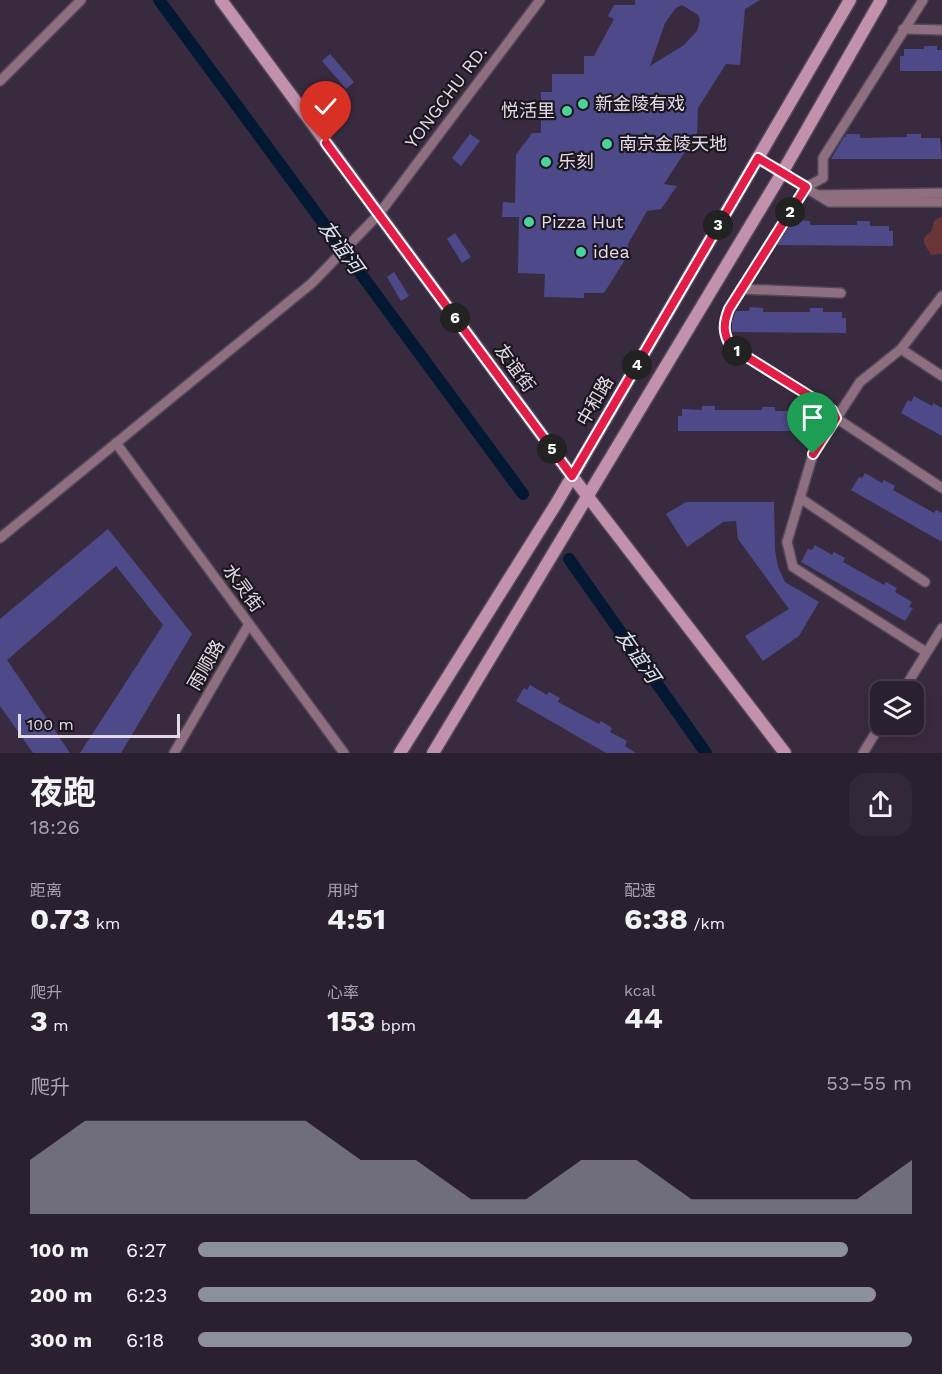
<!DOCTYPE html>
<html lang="zh">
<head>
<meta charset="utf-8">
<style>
	body { margin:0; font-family:"Work Sans","Noto Sans SC",sans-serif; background:#332837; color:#f1f3f6; height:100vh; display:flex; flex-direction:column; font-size:22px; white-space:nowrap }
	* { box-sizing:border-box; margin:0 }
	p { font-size:20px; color:#a6a3aa }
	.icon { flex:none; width:33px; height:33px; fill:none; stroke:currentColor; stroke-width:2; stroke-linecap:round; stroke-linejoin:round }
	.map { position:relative; height:753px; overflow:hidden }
	.panel { display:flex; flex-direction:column; background:#2b202f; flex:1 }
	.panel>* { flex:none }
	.buttons { position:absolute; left:870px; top:681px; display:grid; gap:12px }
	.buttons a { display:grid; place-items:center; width:54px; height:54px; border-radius:12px; background:#2b202f; box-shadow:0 3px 15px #0003,0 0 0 2px #473e4b; font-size:30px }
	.scale { position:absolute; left:18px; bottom:15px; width:162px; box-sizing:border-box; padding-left:6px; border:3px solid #e3dae7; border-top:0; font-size:16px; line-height:21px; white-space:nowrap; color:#e3dae7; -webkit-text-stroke:4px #1c161f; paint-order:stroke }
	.pin { position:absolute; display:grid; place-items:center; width:51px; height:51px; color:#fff; margin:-62px -26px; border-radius:50% 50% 50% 0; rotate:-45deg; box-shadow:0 0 6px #0007 }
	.pin .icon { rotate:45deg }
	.km { position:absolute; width:30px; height:30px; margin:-15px; border-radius:50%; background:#222; color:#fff; font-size:16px; line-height:30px; text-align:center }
	.round { display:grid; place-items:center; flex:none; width:63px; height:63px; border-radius:18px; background:#332837 }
	.head { display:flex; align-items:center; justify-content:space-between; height:102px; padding:0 30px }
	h1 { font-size:33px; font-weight:700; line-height:45px }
	.stats { display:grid; grid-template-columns:repeat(3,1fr); gap:9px; height:102px; padding:6px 30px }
	.stats div { display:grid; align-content:center }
	.stats b { font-size:30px; font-weight:700 }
	.stats small { font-size:16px; font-weight:400 }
	.stats p { font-size:16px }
	.chart { height:168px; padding:12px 30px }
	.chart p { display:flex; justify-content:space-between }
	.chart svg { width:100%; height:108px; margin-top:6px; fill:#8c9099; opacity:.7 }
	ul { padding:0 30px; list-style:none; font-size:20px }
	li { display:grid; grid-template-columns:96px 72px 1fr; align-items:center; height:45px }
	li i { height:15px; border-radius:8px; background:#8c9099 }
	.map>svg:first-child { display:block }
</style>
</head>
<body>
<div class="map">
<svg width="942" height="753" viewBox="0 0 942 753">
	<rect width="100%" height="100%" fill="#392b3f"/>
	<path fill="#6a3439" d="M940,217H942V254L931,255L924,243V238L932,230L934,221Z"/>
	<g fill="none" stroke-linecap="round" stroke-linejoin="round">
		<g stroke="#021833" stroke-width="12">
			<path d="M159,0L523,494"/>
			<path d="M569,559L706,753"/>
		</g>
	</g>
	<g fill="#4e4a8a" fill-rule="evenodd">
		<path d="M635,0H760L745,9L740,65L726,64L698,108L697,133L664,184L677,186L661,209L647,211L628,244V255L604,293H584V298L544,297L545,274L518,273L519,217H502L503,202L515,203L516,155L532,133H541V92H552V74H584V56H594L614,19L608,16L614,5H635ZM682,5L698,15L700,20L697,31L684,45L650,66L665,23L676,8Z"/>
		<path d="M924,46H937V50H942V71H900V56H904V49H924Z"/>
		<path d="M330,54L354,82L346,89L322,61Z"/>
		<path d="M470,134L480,141L461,166L452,158Z"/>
		<path d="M846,134H860V138L907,137V134H921V138H940L942,159H831L844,137H846Z"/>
		<path d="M796,220L810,221V225H857V221H870V226H889V231H893V246L777,245L791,224H796Z"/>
		<path d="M455,233L471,257L462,263L447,239Z"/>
		<path d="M394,272L409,296L401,301L387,277Z"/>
		<path d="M750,307L763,308V312H810V308H823V312H842V318H846V333L732,332V321L736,311H749Z"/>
		<path d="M914,396L932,406L933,403L942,408V436L901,413L908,400L911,402Z"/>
		<path d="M702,406H715V410H762V407H775V411H795V417H798V431H678V416H682V409L702,410Z"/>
		<path d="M865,473L882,483L884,480L895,486L893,490L934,513L936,510L942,513V542L851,490L859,477L862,478Z"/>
		<path d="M686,502H774L775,550L778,567L785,582L819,602L799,636L763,661L745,636L789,609L738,539L736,521L723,522L687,547L666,514Z"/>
		<path d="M108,529L192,634L121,753H80L163,625L116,566L7,660L70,753H33L0,706V619Z"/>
		<path d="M815,545L832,555L834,552L845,558L843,562L884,585L886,582L897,588L895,592L912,602L909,607L913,608L905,621L801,562L808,549L812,550Z"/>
		<path d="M530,685L547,695L549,692L560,698L558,702L599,724L601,721L612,728L610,732L627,741L625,746L636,753H606L516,701L524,688L527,690Z"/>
	</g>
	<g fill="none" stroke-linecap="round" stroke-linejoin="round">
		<g stroke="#54475a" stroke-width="12">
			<g id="street">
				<path d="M923,0L823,158V178L806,187L729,309C723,324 723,333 731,347L832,410L836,418L942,488"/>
				<path d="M903,29L942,30"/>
				<path d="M0,81L81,0"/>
				<path d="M757,158L829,202H942"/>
				<path d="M818,195L942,193"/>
				<path d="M741,289L841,293"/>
				<path d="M901,349L942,376"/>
				<path d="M116,443L344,753"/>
				<path d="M800,498L925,582"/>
				<path d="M0,538L312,283L379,214L540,0"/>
				<path d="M926,652L793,567L787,542L813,454L860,382L901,349L942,296"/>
				<path d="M902,692L942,628"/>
				<path d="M174,753L249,624"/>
				<path d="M863,753L881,724"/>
			</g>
		</g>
		<g stroke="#54475a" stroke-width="15">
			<g id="secondary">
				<path d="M221,0L572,476L785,753"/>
				<path d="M400,753L556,504L850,0"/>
				<path d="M433,753L782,173L881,0"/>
			</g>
		</g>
		<use href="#street" stroke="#8e6f7f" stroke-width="9"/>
		<use href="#secondary" stroke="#c291ab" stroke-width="12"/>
	</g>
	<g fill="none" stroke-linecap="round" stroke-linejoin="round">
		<g stroke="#fff" stroke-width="12">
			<path id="route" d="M326,143L572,476L758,158L806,187L729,309C723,324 723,333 731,347L832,410L836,418L813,454"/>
		</g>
		<use href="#route" stroke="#e11d48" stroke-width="8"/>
	</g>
	<g fill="#4cd39b" stroke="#1c161f" stroke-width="2">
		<circle cx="583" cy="104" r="6"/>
		<circle cx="567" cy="111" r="6"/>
		<circle cx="607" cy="144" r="6"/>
		<circle cx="546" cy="162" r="6"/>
		<circle cx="529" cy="222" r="6"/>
		<circle cx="581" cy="252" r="6"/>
	</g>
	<g text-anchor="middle" stroke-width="4.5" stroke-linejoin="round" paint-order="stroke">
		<g font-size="18" fill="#e3dae7" stroke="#1c161f">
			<text transform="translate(446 97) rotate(-53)" y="6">YONGCHU RD.</text>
			<text transform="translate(515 368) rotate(54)" y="6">友谊街</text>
			<text transform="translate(595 401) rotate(-60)" y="6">中和路</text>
			<text transform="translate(243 588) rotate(54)" y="6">水灵街</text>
			<text transform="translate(206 665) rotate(-60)" y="6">雨顺路</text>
		</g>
		<g font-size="18" fill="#e3dae7" stroke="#1c161f" text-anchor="start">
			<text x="595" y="110">新金陵有戏</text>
			<text x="555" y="117" text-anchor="end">悦活里</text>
			<text x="619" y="150">南京金陵天地</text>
			<text x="558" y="168">乐刻</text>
			<text x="541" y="228">Pizza Hut</text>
			<text x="593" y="258">idea</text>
		</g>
		<g font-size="20" font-style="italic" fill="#d8e5f5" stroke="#1c161f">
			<text transform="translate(341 247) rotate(54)" y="7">友谊河</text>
			<text transform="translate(638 656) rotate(55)" y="7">友谊河</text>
		</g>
	</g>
</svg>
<div class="buttons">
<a><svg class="icon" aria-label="layers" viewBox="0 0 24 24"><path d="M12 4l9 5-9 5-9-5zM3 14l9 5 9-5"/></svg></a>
</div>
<div class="scale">100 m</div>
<div class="pin" style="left:813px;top:454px;background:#1e9e55"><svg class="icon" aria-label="arrive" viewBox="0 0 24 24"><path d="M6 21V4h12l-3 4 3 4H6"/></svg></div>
<div class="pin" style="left:326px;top:143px;background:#d93025"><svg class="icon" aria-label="check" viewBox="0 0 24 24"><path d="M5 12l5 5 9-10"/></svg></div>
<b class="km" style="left:737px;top:351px">1</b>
<b class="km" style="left:790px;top:212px">2</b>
<b class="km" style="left:718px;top:225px">3</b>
<b class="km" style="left:637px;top:365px">4</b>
<b class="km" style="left:552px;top:449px">5</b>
<b class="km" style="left:455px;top:318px">6</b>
</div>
<section class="panel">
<div class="head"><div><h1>夜跑</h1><p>18:26</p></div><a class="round"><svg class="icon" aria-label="share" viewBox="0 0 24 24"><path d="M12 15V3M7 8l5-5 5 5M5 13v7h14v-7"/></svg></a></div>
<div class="stats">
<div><p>距离</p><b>0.73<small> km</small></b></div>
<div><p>用时</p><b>4:51</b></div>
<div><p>配速</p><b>6:38<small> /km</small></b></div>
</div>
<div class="stats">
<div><p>爬升</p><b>3<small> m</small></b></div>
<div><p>心率</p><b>153<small> bpm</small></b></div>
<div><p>kcal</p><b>44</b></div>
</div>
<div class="chart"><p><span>爬升</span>53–55 m</p>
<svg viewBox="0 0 160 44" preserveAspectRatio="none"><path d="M0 44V22L10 6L20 6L30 6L40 6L50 6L60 22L70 22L80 38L90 38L100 22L110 22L120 38L130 38L140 38L150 38L160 22V44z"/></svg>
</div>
<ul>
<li><b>100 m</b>6:27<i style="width:91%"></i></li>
<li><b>200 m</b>6:23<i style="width:95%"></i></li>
<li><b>300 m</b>6:18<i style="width:100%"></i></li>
</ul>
</section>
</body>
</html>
